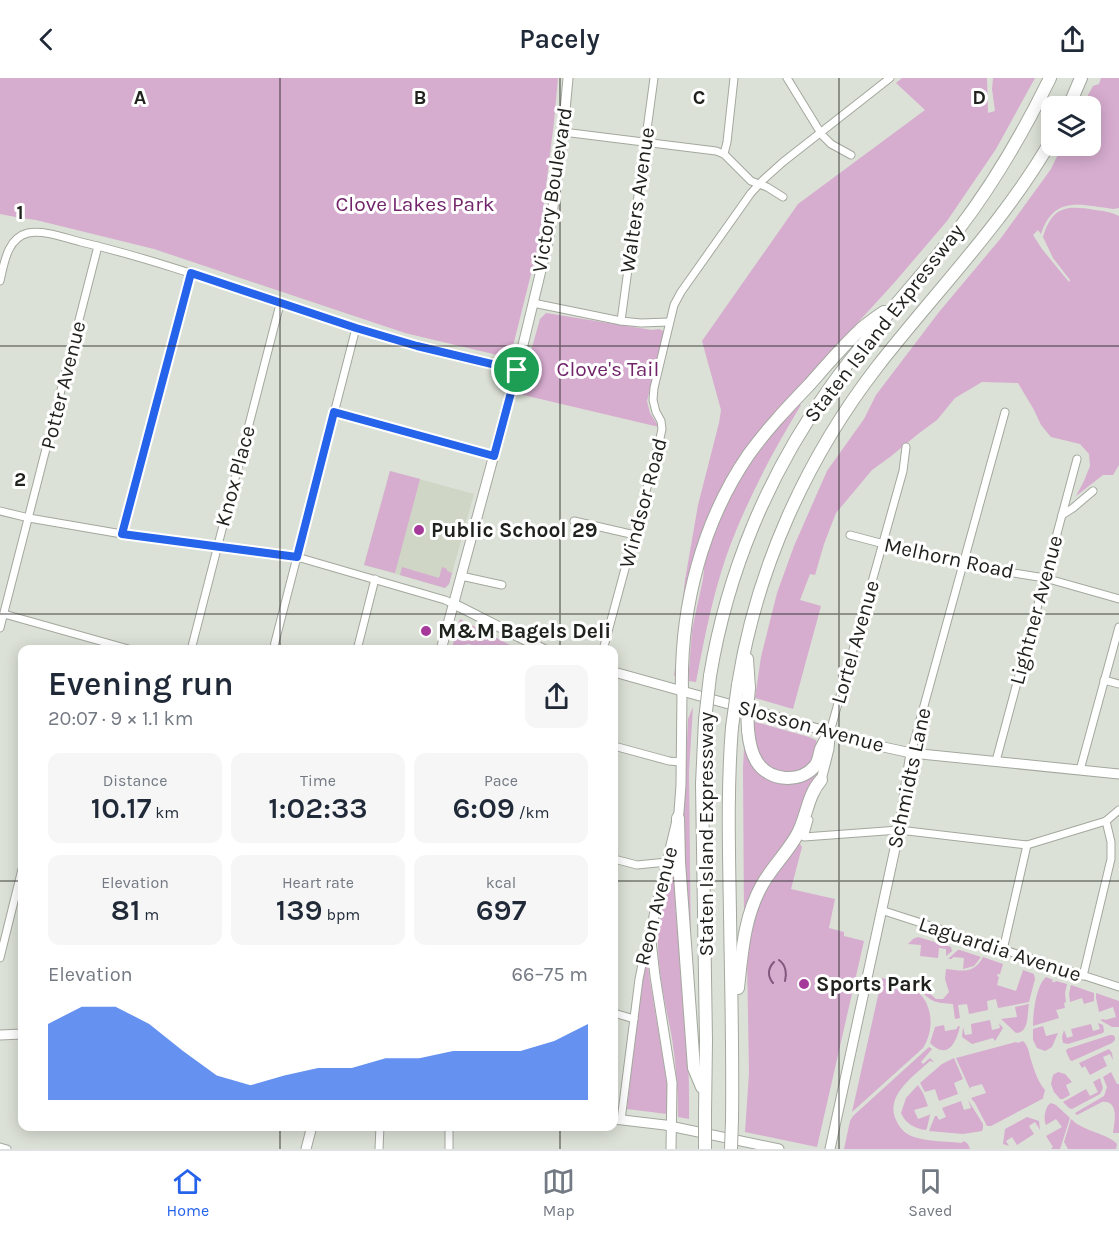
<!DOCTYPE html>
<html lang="en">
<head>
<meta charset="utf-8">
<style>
	body { margin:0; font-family:Karla,sans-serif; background:#f6f6f7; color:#1f2937; height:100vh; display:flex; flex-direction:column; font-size:22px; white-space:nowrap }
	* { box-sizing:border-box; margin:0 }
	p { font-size:20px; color:#747a83 }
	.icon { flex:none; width:33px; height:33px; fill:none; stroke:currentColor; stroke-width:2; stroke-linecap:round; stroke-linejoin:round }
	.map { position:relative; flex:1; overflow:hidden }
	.drawer { position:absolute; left:18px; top:567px; width:600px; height:486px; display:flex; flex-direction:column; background:#fff; border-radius:12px; box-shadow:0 3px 15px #0003 }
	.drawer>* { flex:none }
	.controls { position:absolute; left:1041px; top:18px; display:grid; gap:12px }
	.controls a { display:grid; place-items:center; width:60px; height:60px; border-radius:12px; background:#fff; box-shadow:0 3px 15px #0003; font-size:30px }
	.pin { position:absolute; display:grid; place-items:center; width:51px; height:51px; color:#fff; margin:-26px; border:3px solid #fff; border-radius:50%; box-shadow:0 2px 6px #0007 }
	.round { display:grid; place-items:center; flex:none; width:63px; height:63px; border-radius:12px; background:#f6f6f7 }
	.overview { display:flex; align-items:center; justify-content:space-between; height:102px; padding:0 30px }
	h1 { font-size:33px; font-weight:600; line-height:45px }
	.figures { display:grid; grid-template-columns:repeat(3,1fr); gap:9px; height:102px; padding:6px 30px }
	.figures div { display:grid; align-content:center; border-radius:12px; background:#f6f6f7; text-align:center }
	.figures b { font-size:30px; font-weight:600 }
	.figures small { font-size:16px; font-weight:400 }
	.figures p { font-size:16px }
	.chart { height:168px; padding:12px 30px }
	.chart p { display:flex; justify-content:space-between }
	.chart svg { width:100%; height:108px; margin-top:6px; fill:#2563eb; opacity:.7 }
	header { display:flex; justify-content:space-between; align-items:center; height:78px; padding:0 30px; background:#fff; font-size:27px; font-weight:600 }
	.tabs { display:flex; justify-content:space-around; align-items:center; height:84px; border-top:2px solid #e0e1e3; background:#fff; font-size:16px; color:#747a83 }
	.tabs a { display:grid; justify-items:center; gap:3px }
	.tabs .on { color:#2563eb }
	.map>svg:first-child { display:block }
</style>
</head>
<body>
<header><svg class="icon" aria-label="back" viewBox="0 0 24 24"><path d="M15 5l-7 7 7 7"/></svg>Pacely<svg class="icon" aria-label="share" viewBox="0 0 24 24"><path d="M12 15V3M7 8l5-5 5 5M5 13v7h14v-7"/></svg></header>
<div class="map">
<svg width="1119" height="1071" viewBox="0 0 1119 1071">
	<rect width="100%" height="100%" fill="#dce1d7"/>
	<path fill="#cfd6c6" d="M390,393L474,416L449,506L445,510L364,487Z"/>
	<g fill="#d6accf">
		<path d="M0,0H558L554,44L539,164L510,280L405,255L154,171L36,142L21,140L0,136Z"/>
		<path d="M902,0H987L988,35L995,33L992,11L993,0H1035L996,71L947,143L894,205L787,322L713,429L695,474L683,539L676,598H674L685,502L698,427L719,345L721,332L702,263L798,126L925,32L896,5Z"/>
		<path d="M1101,0H1119V130L1113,131C1081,127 1054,117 1041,156L1038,152L1033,157L1042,171L1069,204L1070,202L1053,180L1043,159C1052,128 1067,127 1095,132C1104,133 1111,134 1119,138V387L1113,397H1103L1076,418L1084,403L1090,388L1089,376L1080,366L1051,359L1041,347L1034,332L1018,305L982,304L955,320L937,342L918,356L890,379L872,392L836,435L824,466L815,497L810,496L800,522L821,528L793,631L755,620L761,579L777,515L794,468L827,393L864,341L876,317L939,234L1001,160L1051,91L1062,68H1090V28H1082L1093,8L1099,6Z"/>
		<path d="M546,235L652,252L659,251L663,253L664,256L647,323L650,335L659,349L519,316L540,241Z"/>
		<path d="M796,325L801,327C771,376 745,426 726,479C712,520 704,562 696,604L689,603V592L692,552L703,501L706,473L722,431L751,380Z"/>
		<path d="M390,393L420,401L395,495L364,487Z"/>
		<path d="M402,489L439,500L442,489L447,491V493L452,495L449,506L445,510L400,497Z"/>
		<path d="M460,541L512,568V570L510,569V571H489L468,566L465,567L464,571L452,570Z"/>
		<path d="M693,629L689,693L691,879L682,779L688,641Z"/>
		<path d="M752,643L809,659L816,662C818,668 816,670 815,676C814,678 812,684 811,685C801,699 775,696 763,685C753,674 754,657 752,643Z"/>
		<path d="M746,669L773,701L820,691L814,700L793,758L744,840L743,691L744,670Z"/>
		<path d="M813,721L800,766L802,769L791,811L835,821L829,850L844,854V858L864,863L817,1069L745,1054L749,995L747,880L750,855L757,829Z"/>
		<path d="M673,792L674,795L678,832H675L678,840C684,907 690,974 689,1041L678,1039C678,1012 676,987 672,960C666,929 658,896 658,864C658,841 665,818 670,795Z"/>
		<path d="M918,859L951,869L952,873L946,878V871L939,870L938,880L920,878L921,867L908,866L913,861Z"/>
		<path d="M958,872H960L981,879L974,888L963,891L964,880L953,879L952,881H948Z"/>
		<path d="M983,879L1003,886L1000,896H998L997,898L999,899L997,907L1016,913L1023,892L1034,896L1035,901L1029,924L998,930L996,921L987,923L988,932L969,936L967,926L958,927L960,940L955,941L953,926C936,925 931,924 920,912L922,909L936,921H943L949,914L945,901L946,891C963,893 974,896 983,879Z"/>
		<path d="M646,881H648L649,897L667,1004V1036L627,1031L642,897Z"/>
		<path d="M1046,899L1053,902L1052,904H1055L1056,903L1067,906L1065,915L1066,924L1064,925L1065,930L1056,932L1059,940L1033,948C1033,935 1036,908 1046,899Z"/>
		<path d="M882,900C890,902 898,903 905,906C932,916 937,948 923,970L852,1034Z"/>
		<path d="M1071,907L1094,915V923L1084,926L1082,920L1070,924L1069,916Z"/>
		<path d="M1096,915L1119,923V949H1112L1100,942L1104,941L1105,942L1116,939L1113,929L1099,934L1096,920Z"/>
		<path d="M1029,926C1027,937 1029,955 1016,955L1001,941L1017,939L1015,929Z"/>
		<path d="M990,942L992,952L1000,950L999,945L1003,950L995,963L993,960L972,966L962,959L963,949L965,957L972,956L971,946Z"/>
		<path d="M1098,945L1103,947L1104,953L1103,955L1068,966L1063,965L1062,959L1064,952L1067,960L1073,958L1071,951L1091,946L1093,953L1100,951Z"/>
		<path d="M944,947L945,953L957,951V949L960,948C956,966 947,982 930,965L935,949Z"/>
		<path d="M1043,948L1046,958L1058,955L1052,969L1045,973L1037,970L1033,962V951Z"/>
		<path d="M1110,957H1113L1115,959V962L1112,965L1072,983L1070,982L1066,973L1067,971Z"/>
		<path d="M1023,963C1029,968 1029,977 1032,985C1035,995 1039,1005 1045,1012L1043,1020H1044L991,1048H987L975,1025L971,1020L986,1015L982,1006L971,1009L970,1011L956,980L1016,964L1018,965Z"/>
		<path d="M929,969L932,971L921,984L923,986L930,980L934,984L930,983C914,998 883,1018 897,1044C900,1051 907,1057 914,1059C929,1064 946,1063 961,1065L964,1063L968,1066L970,1071H844L850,1043L853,1038Z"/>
		<path d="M1109,971L1112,975L1113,982L1110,976L1103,979L1107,988L1090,997L1085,988L1082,990L1079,985Z"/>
		<path d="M954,980L963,1001L954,1005L958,1016L939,1023L935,1011L925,1014L920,1005L942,986Z"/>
		<path d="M1058,994L1065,996L1072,1004L1066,1007L1070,1017L1063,1021H1060L1054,1014L1051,1006L1053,997Z"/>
		<path d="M1111,994L1117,1006H1119V1055H1113C1115,1043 1119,1022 1102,1024L1077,1037L1075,1035L1104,1018L1107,1009L1103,999Z"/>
		<path d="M1100,1000L1103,1010L1100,1016L1072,1031L1069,1030L1063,1024L1086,1011L1090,1018L1098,1014L1093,1004Z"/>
		<path d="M918,1007L923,1015L928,1028L914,1032L918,1041L929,1037L930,1036V1037L927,1050L926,1052C915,1051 905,1045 901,1035L906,1020Z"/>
		<path d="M968,1022L983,1046V1050L982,1053L963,1056L929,1053L935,1038H937L939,1042L946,1039L942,1030L961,1023L964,1032L971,1030Z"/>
		<path d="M1051,1025L1056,1027L1070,1040L1060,1071H1051L1053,1069L1046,1058L1062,1049L1056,1041L1046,1047C1043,1041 1045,1028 1051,1025Z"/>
		<path d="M1027,1039L1039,1043L1040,1052L1035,1044L1029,1048L1034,1056L1017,1067L1012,1059L1006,1063L1009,1068L1003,1066L1005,1051Z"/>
		<path d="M1071,1041C1074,1043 1076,1046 1079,1047C1088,1053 1111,1058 1117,1066L1116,1071H1068L1064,1064Z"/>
	</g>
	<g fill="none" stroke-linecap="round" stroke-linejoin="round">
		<g stroke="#82577c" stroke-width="2">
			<path d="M779,882C786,887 787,896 785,903"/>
			<path d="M773,905C767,898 768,890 774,884"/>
		</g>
		<g stroke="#a3a89e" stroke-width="9">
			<g id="street">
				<path d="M787,0L822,57L831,66L851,77"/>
				<path d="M563,54L716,73L724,76L751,103L767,109L783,119"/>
				<path d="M724,76L727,64L734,0"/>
				<path d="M0,203C4,186 7,160 28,155C45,152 65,160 81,164C174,186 263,221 354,250C408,267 462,279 517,292"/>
				<path d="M533,225L621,243L641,245L669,244"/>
				<path d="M621,243L654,0"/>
				<path d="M334,334L494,378"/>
				<path d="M0,433L29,440L122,456L297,479L445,522L454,526"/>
				<path d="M1062,437L1073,430L1093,413"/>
				<path d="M574,443L635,457"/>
				<path d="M122,456L191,195"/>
				<path d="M850,457L963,487L1045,500L1119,521"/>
				<path d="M461,498L502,507"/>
				<path d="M4,536L132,572"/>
				<path d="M0,550L98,168"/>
				<path d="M191,572L280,226"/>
				<path d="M273,572L356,250"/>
				<path d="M357,572L375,501"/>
				<path d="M603,572L659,365L662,351L661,343L656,334L653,322L654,310L674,227L681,214L751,115L763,102L783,84L890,0"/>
				<path d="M1104,602L1119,606"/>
				<path d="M830,654L903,393L906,369"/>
				<path d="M614,668L669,683L681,684"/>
				<path d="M911,675L1005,334"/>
				<path d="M996,683L1077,381"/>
				<path d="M1080,692L1119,549"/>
				<path d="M809,742L804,759L899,752L1027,767L1106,743L1119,732"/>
				<path d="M614,781L637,787L667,784"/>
				<path d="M881,832L1119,909"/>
				<path d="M1003,872L1027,767"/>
				<path d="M0,880L22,791"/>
				<path d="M1083,898L1111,781V764L1106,743"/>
				<path d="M614,935L634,941"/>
				<path d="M621,1042L639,901L645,872L649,860"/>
				<path d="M449,1048V1071"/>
				<path d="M0,1069L7,1071"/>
				<path d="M379,1071L380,1048"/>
			</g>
		</g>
		<g stroke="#a3a89e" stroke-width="11">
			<g id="secondary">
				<path d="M454,526L545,572"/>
				<path d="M441,572L517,292L549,159L563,54L568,0"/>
				<path d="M614,594L879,668L911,675L1119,696"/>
				<path d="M821,702L829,671L830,658"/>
				<path d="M0,957L22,956"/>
				<path d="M614,1041L665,1047L779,1071"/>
				<path d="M306,1071L312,1048"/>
				<path d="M671,1071L672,1005L655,898L651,863L654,838L679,734L681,707L682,613"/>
				<path d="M830,1071L899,752L911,675"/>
			</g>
		</g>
		<g stroke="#a3a89e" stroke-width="14">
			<g id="highway">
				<path d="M1069,28L1081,0"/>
				<path d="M747,581L749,610"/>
				<path d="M710,598C727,495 768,396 829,311C868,255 916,206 958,152C994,105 1024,53 1050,0"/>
				<path d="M738,607C756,492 806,381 877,289C936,213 1004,145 1052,61"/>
				<path d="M682,613C680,530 702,444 749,376C767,351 788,329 809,307C825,289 841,270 859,253C866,246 875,240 884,234"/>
				<path d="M748,652C749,663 751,675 757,684C769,703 800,706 815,688C819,683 819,677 821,671C824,665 827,659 830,654"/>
				<path d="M678,740L679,784L694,990L702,1009"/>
				<path d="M738,910C742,874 744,839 762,807C772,789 787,775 797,757C807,739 807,718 821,702"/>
				<path d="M705,1035L706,963L702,706L705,642"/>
				<path d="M732,1042C733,973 731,905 730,836C729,773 727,711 732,649"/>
			</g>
		</g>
		<use href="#street" stroke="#fff" stroke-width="7"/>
		<use href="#secondary" stroke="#fff" stroke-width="9"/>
		<use href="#highway" stroke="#fff" stroke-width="12"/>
		<g stroke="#a3a89e" stroke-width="14" stroke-linecap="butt">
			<g id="highway-bridge">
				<path d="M705,642L710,598"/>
				<path d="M732,649L738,607"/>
				<path d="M748,652L747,632L749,610"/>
				<path d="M705,1035V1071"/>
				<path d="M731,1071L732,1042"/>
			</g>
		</g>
		<use href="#highway-bridge" stroke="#fff" stroke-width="12"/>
	</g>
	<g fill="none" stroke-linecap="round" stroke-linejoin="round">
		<g stroke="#fff" stroke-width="12">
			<path id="route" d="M191,195L356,250L417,268L517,292L494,378L334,334L297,479L122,456Z"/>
		</g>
		<use href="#route" stroke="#2563eb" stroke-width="8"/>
	</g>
	<path fill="none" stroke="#1f211d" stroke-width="1.5" stroke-opacity="0.55" d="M280,0V572M560,0V572M839,0V1071M0,268H1119M0,536H1119M0,803H22M614,803H1119M280,1048V1071M560,1048V1071"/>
	<g fill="#a53a9a" stroke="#fff" stroke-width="2">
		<circle cx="419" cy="452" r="6"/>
		<circle cx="426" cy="553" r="6"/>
		<circle cx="804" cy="906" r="6"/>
	</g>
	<g text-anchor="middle" stroke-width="6" stroke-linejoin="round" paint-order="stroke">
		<g font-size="21" fill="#1f211d" stroke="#fff">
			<text transform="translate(552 112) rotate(-81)" y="7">Victory Boulevard</text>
			<text transform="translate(637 122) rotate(-82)" y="7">Walters Avenue</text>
			<text transform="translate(884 245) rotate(-52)" y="7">Staten Island Expressway</text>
			<text transform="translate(63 307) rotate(-76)" y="7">Potter Avenue</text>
			<text transform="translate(235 398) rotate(-75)" y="7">Knox Place</text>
			<text transform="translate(643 425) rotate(-75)" y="7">Windsor Road</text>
			<text transform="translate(949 480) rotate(12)" y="7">Melhorn Road</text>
			<text transform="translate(1036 532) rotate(-75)" y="7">Lightner Avenue</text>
			<text transform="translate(855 564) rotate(-74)" y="7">Lortel Avenue</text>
			<text transform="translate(811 648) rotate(15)" y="7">Slosson Avenue</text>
			<text transform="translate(909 700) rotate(-78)" y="7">Schmidts Lane</text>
			<text transform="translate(706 756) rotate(-90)" y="7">Staten Island Expressway</text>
			<text transform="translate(656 828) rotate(-76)" y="7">Reon Avenue</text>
			<text transform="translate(1000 871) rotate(18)" y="7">Laguardia Avenue</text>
		</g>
		<g font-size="21" fill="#71246a" stroke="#fff">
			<text x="415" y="133">Clove Lakes Park</text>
			<text x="608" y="298">Clove's Tail</text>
		</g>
		<g font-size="21" font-weight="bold" fill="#1f211d" stroke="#fff" text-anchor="start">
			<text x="431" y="459">Public School 29</text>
			<text x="438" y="560">M&amp;M Bagels Deli</text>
			<text x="816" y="913">Sports Park</text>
		</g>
	</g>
	<g font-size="20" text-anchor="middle" font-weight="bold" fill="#1f211d" stroke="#fff" stroke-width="6" stroke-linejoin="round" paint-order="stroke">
		<text x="140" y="26">A</text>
		<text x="420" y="26">B</text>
		<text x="699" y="26">C</text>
		<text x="979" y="26">D</text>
		<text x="20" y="141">1</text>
		<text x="20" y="408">2</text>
	</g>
</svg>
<div class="controls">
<a><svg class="icon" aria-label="layers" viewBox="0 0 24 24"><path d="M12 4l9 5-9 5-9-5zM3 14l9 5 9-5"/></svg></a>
</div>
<div class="pin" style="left:517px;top:292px;background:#1e9e55"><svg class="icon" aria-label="arrive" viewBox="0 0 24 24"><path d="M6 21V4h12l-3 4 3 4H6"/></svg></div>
<section class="drawer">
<div class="overview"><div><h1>Evening run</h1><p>20:07 · 9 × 1.1 km</p></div><a class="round"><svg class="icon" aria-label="share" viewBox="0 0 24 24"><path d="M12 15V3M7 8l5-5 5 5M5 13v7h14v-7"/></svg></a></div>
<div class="figures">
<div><p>Distance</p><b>10.17<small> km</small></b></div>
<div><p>Time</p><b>1:02:33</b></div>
<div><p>Pace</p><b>6:09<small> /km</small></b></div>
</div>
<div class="figures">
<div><p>Elevation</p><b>81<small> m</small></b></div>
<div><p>Heart rate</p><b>139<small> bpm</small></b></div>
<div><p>kcal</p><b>697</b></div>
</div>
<div class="chart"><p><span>Elevation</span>66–75 m</p>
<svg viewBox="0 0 160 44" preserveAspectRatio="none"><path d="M0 44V13L10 6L20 6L30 13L40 24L50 34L60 38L70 34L80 31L90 31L100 27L110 27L120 24L130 24L140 24L150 20L160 13V44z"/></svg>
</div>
</section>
</div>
<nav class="tabs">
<a class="on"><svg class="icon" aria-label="home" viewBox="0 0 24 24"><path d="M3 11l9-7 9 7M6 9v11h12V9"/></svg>Home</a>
<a><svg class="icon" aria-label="map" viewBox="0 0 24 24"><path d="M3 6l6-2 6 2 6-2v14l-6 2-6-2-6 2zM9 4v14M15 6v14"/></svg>Map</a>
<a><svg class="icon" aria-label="saved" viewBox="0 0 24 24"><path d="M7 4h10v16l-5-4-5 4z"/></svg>Saved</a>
</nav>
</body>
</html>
